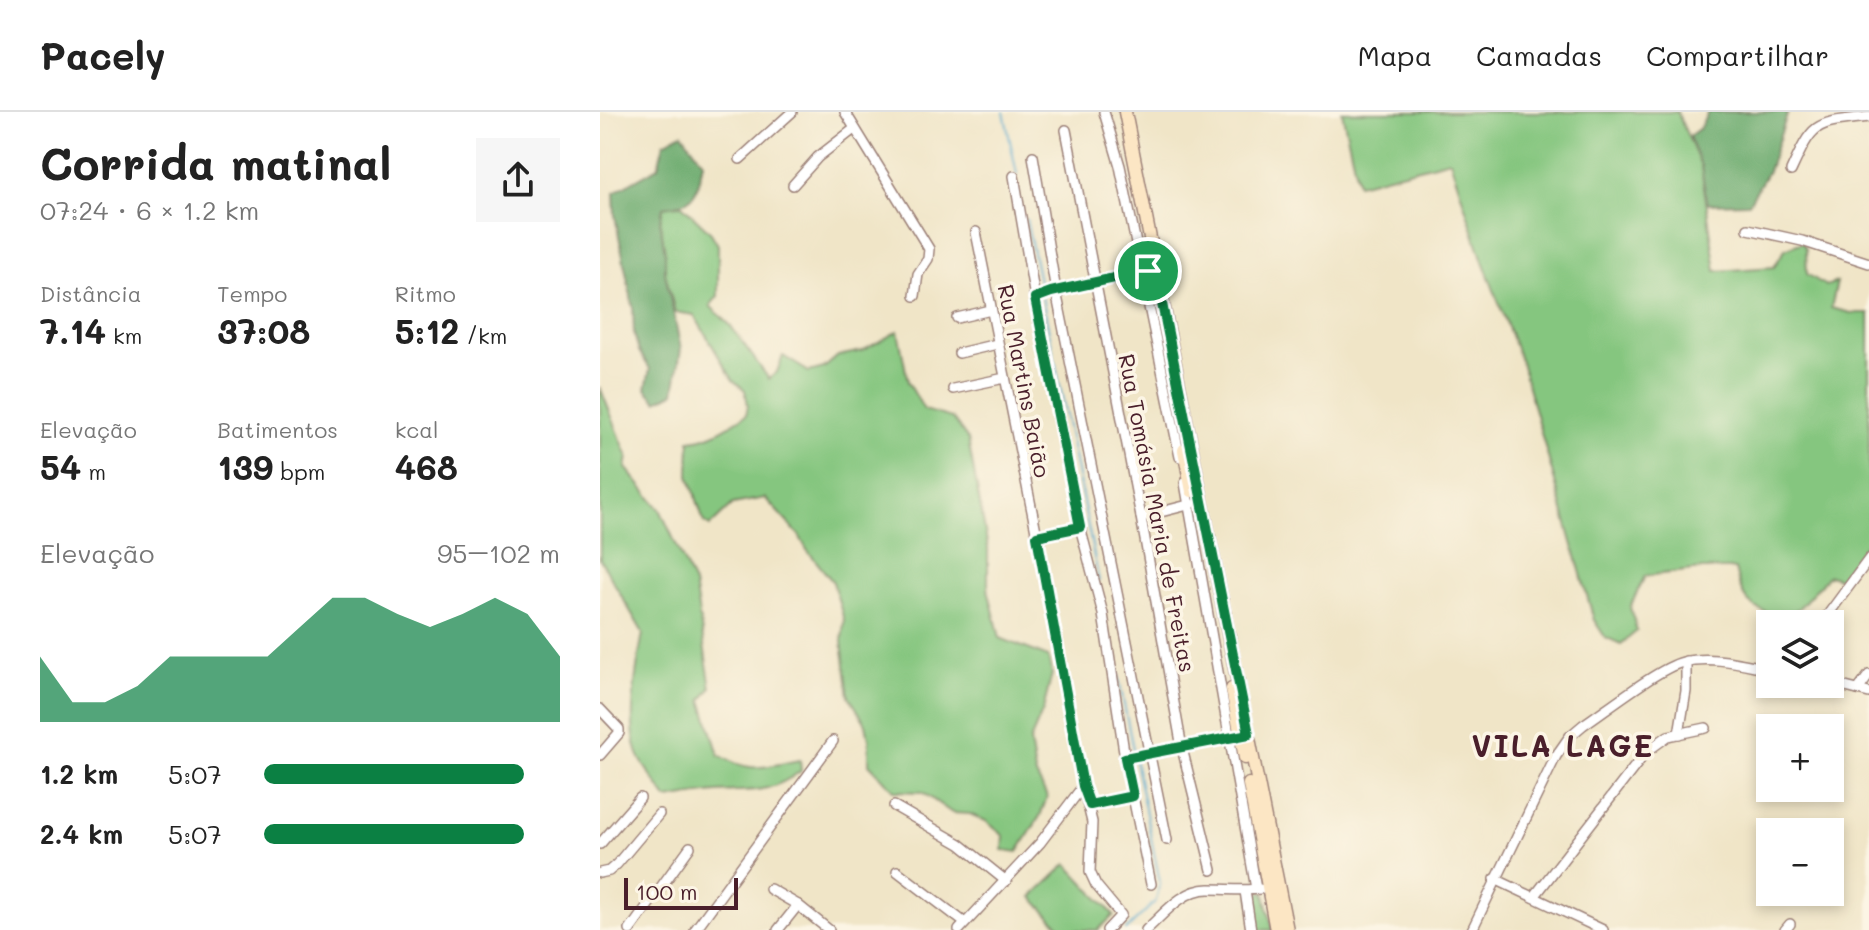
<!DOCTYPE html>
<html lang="pt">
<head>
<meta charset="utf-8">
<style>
	body { margin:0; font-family:Mali,sans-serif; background:#f6f6f6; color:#222; height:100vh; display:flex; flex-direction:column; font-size:30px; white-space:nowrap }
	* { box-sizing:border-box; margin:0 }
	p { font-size:26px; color:#767676 }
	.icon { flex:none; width:44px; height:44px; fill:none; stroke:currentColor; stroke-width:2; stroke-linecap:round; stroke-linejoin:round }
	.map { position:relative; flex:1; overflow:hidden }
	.details { display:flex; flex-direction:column; background:#fff; width:600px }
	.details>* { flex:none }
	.controls { position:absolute; left:1156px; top:498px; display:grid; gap:16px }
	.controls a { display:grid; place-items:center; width:88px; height:88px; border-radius:0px; background:#fff; box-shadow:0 4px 12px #0003; font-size:40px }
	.scale { position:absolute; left:24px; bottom:20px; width:114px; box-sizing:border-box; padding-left:8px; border:4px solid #4a1f2b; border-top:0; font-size:22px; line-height:28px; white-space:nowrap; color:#4a1f2b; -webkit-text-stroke:6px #fcf5e5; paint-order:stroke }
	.pin { position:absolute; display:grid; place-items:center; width:68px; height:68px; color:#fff; margin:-34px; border:4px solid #fff; border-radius:50%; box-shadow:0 2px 8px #0007 }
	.round { display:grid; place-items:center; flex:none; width:84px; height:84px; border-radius:0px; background:#f6f6f6 }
	.headline { display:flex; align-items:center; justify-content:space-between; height:136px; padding:0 40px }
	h1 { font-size:44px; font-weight:700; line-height:60px }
	.stats { display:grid; grid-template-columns:repeat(3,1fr); gap:12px; height:136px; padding:8px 40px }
	.stats div { display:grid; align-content:center }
	.stats b { font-size:34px; font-weight:700 }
	.stats small { font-size:22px; font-weight:400 }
	.stats p { font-size:22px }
	.chart { height:224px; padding:16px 40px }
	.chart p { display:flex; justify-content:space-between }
	.chart svg { width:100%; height:144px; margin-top:8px; fill:#0b8043; opacity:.7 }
	ul { padding:0 40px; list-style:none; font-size:26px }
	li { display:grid; grid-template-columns:128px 96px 1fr; align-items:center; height:60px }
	li i { height:20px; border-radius:10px; background:#0b8043 }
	header { display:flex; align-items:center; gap:48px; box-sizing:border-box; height:112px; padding:0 40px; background:#fff; border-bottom:2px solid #e0e0e0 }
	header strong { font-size:38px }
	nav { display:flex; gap:44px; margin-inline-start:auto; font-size:28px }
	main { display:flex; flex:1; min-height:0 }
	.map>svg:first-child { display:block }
</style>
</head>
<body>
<header>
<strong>Pacely</strong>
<nav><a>Mapa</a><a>Camadas</a><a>Compartilhar</a></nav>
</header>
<main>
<section class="details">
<div class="headline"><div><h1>Corrida matinal</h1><p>07:24 · 6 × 1.2 km</p></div><a class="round"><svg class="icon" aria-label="share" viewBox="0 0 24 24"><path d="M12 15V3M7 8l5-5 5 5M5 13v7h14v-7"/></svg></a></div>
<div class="stats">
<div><p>Distância</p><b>7.14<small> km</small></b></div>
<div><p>Tempo</p><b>37:08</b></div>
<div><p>Ritmo</p><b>5:12<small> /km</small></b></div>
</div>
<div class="stats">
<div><p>Elevação</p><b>54<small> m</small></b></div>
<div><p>Batimentos</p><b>139<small> bpm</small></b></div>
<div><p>kcal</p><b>468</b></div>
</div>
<div class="chart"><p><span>Elevação</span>95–102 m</p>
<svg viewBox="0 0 160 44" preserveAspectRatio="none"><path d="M0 44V24L10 38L20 38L30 33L40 24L50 24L60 24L70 24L80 15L90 6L100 6L110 11L120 15L130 11L140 6L150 11L160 24V44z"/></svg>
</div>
<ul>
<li><b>1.2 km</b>5:07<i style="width:88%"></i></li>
<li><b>2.4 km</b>5:07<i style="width:88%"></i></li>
</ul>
</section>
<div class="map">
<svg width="1269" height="818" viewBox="0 0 1269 818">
	<rect width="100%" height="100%" fill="#fcf5e5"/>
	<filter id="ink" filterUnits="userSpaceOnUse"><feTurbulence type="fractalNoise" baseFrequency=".0125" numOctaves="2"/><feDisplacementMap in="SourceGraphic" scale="16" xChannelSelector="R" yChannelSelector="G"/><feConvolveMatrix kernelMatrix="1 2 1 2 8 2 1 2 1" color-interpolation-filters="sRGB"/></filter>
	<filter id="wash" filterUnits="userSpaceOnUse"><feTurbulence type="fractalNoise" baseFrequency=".006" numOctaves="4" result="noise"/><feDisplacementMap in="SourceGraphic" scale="32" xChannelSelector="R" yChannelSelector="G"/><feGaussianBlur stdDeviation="1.8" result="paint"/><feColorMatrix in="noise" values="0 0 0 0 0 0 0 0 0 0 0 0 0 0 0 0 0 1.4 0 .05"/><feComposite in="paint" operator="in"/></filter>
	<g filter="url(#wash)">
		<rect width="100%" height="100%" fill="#f0e5c7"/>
		<g fill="#85c67f" stroke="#687255" stroke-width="2">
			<path d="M742,0H1077L1101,54L1116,159L1174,155L1185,137L1202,130L1206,137L1207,162L1226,174L1237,170L1231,196L1251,201H1269V428L1239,466L1229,463L1199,496L1184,506C1150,496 1143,492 1135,457H1102L1045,464L1030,495L1037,519L1021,532L1005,525L994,508L921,250L883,149L850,48L758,72Z"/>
			<path d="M82,93L111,121L118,133V184L110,194L130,213L169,267L177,260L183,244L209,260L224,256L238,244L262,239L298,219L308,270L324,298L352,306L368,328L388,436V477L400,526L448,545L452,562L443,598L430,629L435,661L447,685L440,704L418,740L403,738L404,724L386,709L370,702L352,701L322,680L295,679L269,652V627L266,612L249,584L242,530L244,508L233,470L207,438L199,423L165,386L133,392L110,414L104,410L89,363L90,328C112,326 128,314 146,303L148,293L145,278L133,268L94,203L75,200L65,161V141L60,110L63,94Z"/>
			<path d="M0,275L28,345L26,356L60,397L94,472L111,576L102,588L119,643C153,663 164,654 200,648L201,659C169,682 154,678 117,680C101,681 84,685 67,687C58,672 42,655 37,639C27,609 37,553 43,521L0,447Z"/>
			<path d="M467,752L514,803L498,818H463L432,785Z"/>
			<path d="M664,779L673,818H657L650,784Z"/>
		</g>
		<g fill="#6cab6e" stroke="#5b654c" stroke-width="2">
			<path d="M1108,0H1188L1168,59L1149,91L1107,92L1101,54L1089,24L1100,16Z"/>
			<path d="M82,21L103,50C96,82 98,91 63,95L60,110L65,141V161L81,237L74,281L57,289L46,277L50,257L39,239L34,222L33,195L15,104L14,80L58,55L64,31Z"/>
		</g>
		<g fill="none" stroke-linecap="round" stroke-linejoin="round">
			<g stroke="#50a7cd" stroke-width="2">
				<path d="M404,0L417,62"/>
				<path d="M426,107L441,179"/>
				<path d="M442,185L499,469"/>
				<path d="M513,538L534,642"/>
				<path d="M526,818L556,789L560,770L535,648"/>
			</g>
		</g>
	</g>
	<g filter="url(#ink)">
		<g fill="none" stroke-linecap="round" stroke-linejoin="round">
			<g stroke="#9d8279" stroke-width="12">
				<g id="minor">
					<path d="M245,0L329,137L328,147L318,162L315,184"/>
					<path d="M504,0L520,54L580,345"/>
					<path d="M466,18L541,405L582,636L612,758"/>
					<path d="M433,44L456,179L567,728"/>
					<path d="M140,47L192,0"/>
					<path d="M1191,59C1214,8 1215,11 1269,5"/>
					<path d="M414,64L435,186L480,415L503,502L525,646L551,772"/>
					<path d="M193,73L218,45L254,17"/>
					<path d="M1148,117L1202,129L1269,151"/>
					<path d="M376,120L437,424L483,674L492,710L490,760L496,773L521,803L507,818"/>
					<path d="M435,186L451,180L548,159"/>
					<path d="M357,206L391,198"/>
					<path d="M359,241L397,232"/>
					<path d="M353,277L405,266"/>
					<path d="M585,371C610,507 632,642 656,777"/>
					<path d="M541,405L592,392"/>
					<path d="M437,424L480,415"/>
					<path d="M1221,512L1269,447"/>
					<path d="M1230,571L1269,581"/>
					<path d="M1258,578L1269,563"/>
					<path d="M0,597L19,617V621L0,643"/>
					<path d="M1079,622L1086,579V549"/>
					<path d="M525,646L632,625"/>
					<path d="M490,693L533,684"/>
					<path d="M294,694L360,732L406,769"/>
					<path d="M0,732L40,686"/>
					<path d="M297,759L365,811"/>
					<path d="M0,761L9,759L17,752L59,702"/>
					<path d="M895,767L1003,818"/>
					<path d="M170,777L198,793L229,818"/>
					<path d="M645,779L651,818"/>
					<path d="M934,785L1046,640L1068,624L1106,616"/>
					<path d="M30,818L90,735"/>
					<path d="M95,818L233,629"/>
					<path d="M178,818L198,793"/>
					<path d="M359,818L440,731L483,674"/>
					<path d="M546,818C564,802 583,777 609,777C627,777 643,779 660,777"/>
					<path d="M872,818L956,644L970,624L983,613C1007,597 1059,556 1083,550C1111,543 1143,552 1170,557"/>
					<path d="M1185,818L1190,812"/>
				</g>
			</g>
			<g stroke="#9d8279" stroke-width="15">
				<g id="secondary">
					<path d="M525,0L687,818"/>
					<path d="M584,338L592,379"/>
					<path d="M632,577L645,646"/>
					<path d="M649,672L676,818"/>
				</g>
			</g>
			<use href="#minor" stroke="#fff" stroke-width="9"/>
			<use href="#secondary" stroke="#fce6c4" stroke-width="12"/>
		</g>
	</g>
	<g fill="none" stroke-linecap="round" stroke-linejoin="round" filter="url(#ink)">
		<g stroke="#fff" stroke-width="16">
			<path id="route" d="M555,157L649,622L525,646L533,684L490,693L483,674L437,424L480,415L435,186L451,180Z"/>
		</g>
		<use href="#route" stroke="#0b8043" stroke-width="10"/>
	</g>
	<g text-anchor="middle" stroke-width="7" stroke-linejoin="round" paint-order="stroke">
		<g font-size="22" fill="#4a1f2b" stroke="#fcf5e5">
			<text transform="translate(424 269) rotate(79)" y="8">Rua Martins Baião</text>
			<text transform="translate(557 401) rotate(79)" y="8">Rua Tomásia Maria de Freitas</text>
		</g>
		<g font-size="30" font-weight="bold" letter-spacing="2" fill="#4a1f2b" stroke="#fcf5e5">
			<text x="963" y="645">VILA LAGE</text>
		</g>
	</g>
</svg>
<div class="controls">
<a><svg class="icon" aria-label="layers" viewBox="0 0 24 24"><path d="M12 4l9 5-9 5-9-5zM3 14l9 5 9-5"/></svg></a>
<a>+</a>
<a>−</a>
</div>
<div class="scale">100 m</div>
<div class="pin" style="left:548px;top:159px;background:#1e9e55"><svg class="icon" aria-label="arrive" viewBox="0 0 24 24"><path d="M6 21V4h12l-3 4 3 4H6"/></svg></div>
</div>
</main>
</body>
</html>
